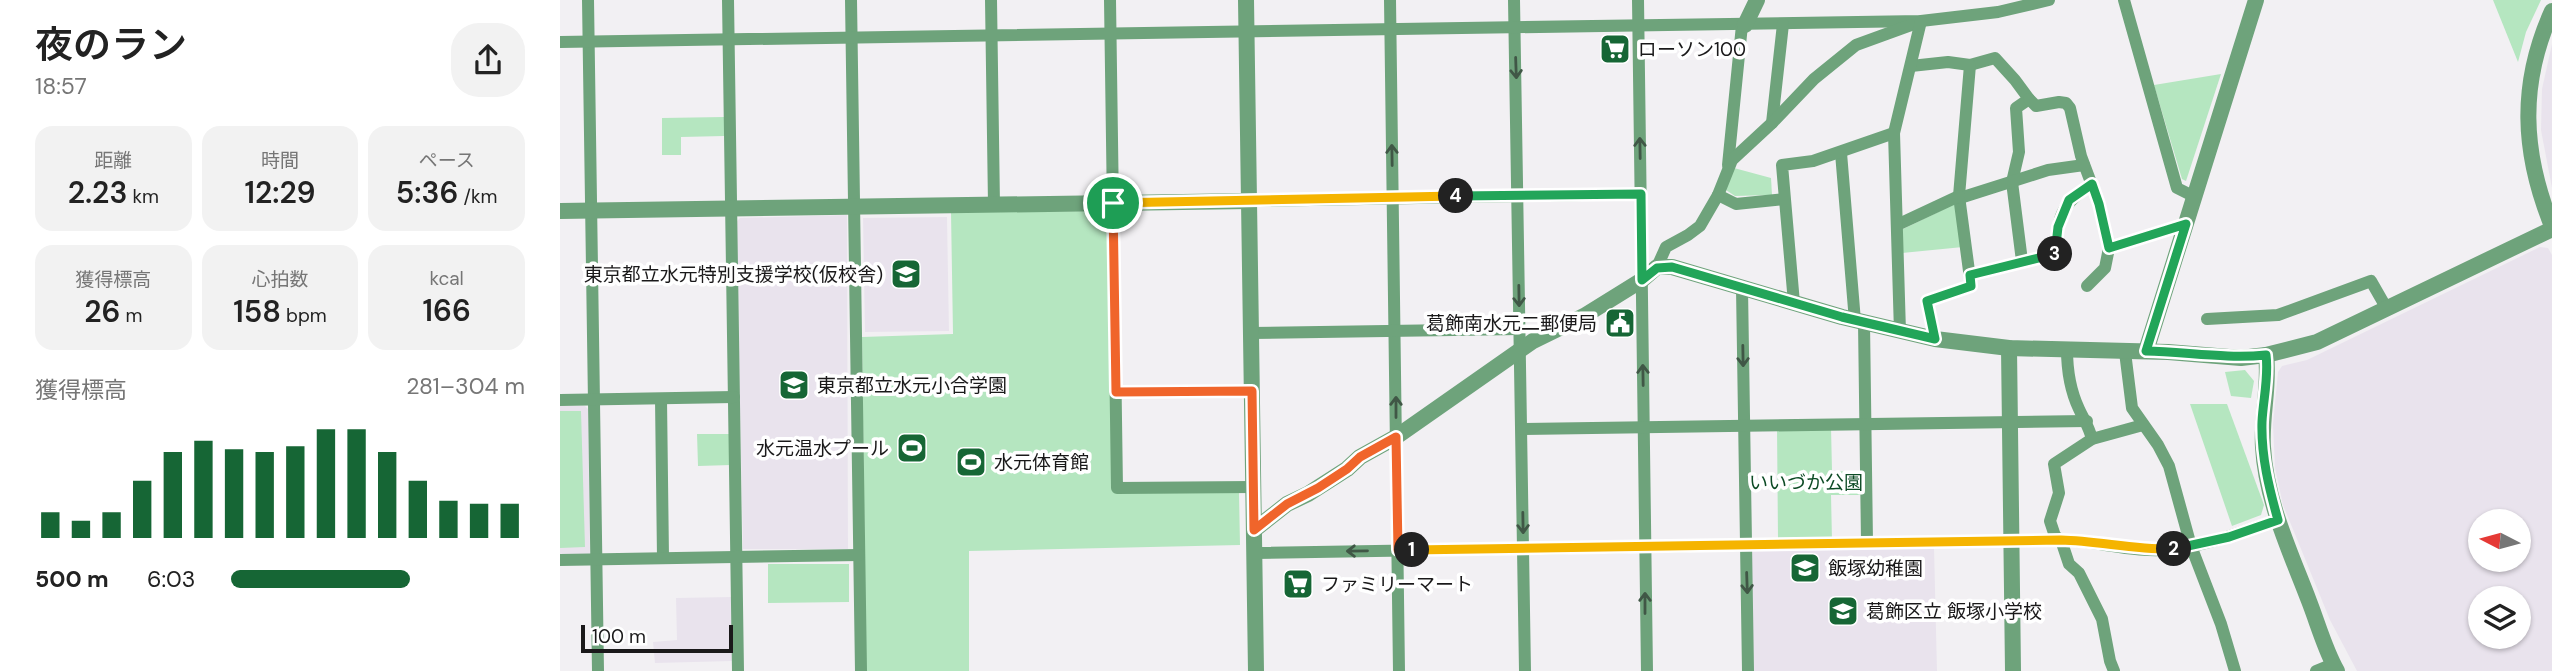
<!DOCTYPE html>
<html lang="ja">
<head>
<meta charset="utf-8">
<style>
	body { margin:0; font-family:"DM Sans","Noto Sans JP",sans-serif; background:#f2f2f2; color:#222; height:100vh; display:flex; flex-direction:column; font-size:26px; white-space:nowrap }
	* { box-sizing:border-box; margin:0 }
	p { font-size:23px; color:#767676 }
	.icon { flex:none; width:38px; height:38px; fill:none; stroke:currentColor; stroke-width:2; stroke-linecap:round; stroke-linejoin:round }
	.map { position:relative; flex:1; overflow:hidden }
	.sheet { display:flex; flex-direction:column; background:#fff; width:560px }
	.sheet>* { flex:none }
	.needle { width:46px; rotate:276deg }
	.controls { position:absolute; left:1908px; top:509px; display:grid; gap:14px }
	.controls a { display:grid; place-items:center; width:63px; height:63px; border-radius:50%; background:#fff; box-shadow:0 2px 5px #0004; font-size:35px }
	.scale { position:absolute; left:21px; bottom:18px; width:152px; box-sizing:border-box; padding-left:7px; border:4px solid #1a191a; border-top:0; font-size:19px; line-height:24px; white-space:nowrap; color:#1a191a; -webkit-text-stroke:5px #fff; paint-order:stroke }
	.pin { position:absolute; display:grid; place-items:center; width:60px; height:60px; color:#fff; margin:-30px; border:4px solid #fff; border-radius:50%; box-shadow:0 2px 7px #0007 }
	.km { position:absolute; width:35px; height:35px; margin:-18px; border-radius:50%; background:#222; color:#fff; font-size:19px; line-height:35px; text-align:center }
	.round { display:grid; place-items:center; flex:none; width:74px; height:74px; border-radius:28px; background:#f2f2f2 }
	.head { display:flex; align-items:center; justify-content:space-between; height:119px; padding:0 35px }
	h1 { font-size:38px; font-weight:600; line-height:52px }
	.figures { display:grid; grid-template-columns:repeat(3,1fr); gap:10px; height:119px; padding:7px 35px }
	.figures div { display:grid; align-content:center; border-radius:18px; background:#f2f2f2; text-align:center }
	.figures b { font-size:30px; font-weight:600 }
	.figures small { font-size:19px; font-weight:400 }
	.figures p { font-size:19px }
	.chart { height:196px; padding:14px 35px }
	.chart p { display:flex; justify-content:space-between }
	.chart svg { width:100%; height:126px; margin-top:7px; stroke:#166635; stroke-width:6 }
	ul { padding:0 35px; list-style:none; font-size:23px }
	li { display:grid; grid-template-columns:112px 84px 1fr; align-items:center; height:52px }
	li i { height:18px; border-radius:9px; background:#166635 }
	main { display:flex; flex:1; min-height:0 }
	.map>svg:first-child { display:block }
</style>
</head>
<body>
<main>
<section class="sheet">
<div class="head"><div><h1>夜のラン</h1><p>18:57</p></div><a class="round"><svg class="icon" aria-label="share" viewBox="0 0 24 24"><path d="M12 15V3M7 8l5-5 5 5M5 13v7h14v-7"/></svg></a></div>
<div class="figures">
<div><p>距離</p><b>2.23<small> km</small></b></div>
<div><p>時間</p><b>12:29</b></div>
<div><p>ペース</p><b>5:36<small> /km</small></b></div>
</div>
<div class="figures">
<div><p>獲得標高</p><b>26<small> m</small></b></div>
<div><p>心拍数</p><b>158<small> bpm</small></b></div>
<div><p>kcal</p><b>166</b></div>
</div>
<div class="chart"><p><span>獲得標高</span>281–304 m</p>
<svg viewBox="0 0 160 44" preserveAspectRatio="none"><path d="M5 44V35M15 44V38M25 44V35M35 44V24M45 44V14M55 44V10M65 44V13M75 44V14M85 44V12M95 44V6M105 44V6M115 44V14M125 44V24M135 44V31M145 44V32M155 44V32"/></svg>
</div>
<ul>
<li><b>500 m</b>6:03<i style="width:61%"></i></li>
</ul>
</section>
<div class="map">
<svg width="1992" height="671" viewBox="0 0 1992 671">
	<rect width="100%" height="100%" fill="#f2f0f3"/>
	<g fill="#e9e3ed" fill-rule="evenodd">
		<path d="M1992,44V188L1981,130L1982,89Z"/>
		<path d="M287,215L288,549H183L176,222L180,218Z"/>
		<path d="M387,217L389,331L305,332L303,218Z"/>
		<path d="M1980,247L1988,248L1992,255V671H1797L1770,620L1723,505L1715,468L1713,424L1718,372L1722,366L1747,360ZM1920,522H1958V560H1920ZM1920,598H1958V637H1920Z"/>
		<path d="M0,406H25L28,409L30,554L0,556Z"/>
		<path d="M1374,547L1377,671H1191L1189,551Z"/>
		<path d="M172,597V661L95,663L93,642L117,640L116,598Z"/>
	</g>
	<g fill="#b5e6c0">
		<path d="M1933,0H1981L1966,32L1958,62Z"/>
		<path d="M1661,74L1626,181L1622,179L1594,85Z"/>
		<path d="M164,117V136L121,137V155H102V118Z"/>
		<path d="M1174,168L1211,178L1212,195L1175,196L1166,190Z"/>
		<path d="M1397,203L1403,247L1342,253L1341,230Z"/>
		<path d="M548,211L553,492H679L680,545L409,551V671H306L302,337L393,334L391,212Z"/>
		<path d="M1685,370L1694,381L1691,398L1671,396L1665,372Z"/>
		<path d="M1630,404H1667L1704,505L1701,515L1672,526Z"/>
		<path d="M0,411H21L25,547L0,548Z"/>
		<path d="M1271,427L1272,471L1302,472V495H1271L1272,540L1218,539L1217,428Z"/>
		<path d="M137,434H170L171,465L138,466Z"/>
		<path d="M208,564H289V602L208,603Z"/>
	</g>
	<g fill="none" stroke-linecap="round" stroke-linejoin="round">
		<g stroke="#6ea37b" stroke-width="12">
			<path d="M28,0L38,671"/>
			<path d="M168,0L178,671"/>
			<path d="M291,0L301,671"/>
			<path d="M431,0L434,205"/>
			<path d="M550,0L557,488L693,487"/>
			<path d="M830,0L839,671"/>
			<path d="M954,0L965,671"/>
			<path d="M1078,0L1087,671"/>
			<path d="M1564,0L1617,188L1635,197"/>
			<path d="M0,42L1361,21L1438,12L1489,0"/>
			<path d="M1410,65L1435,58L1455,80L1469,99L1456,108L1459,152L1452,182L1462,261"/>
			<path d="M1351,66L1388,62L1410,65L1399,196L1411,286L1367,301L1375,339"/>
			<path d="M1469,99L1476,106L1499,102L1506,103L1510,108L1521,156L1539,204L1549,248L1545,268L1527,286"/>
			<path d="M1212,123L1223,24"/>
			<path d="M1281,153L1295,321"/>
			<path d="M1168,165L1182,25"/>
			<path d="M1158,195L1176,204L1224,199"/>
			<path d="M1400,198L1488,170L1524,165"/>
			<path d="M689,201L1081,194"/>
			<path d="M1337,225L1399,196"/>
			<path d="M1549,248L1626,224"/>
			<path d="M1097,267L1106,247L1128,235L1140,226L1158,195L1172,160L1212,123L1254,79L1296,45L1351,25"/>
			<path d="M1410,275L1496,254C1498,216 1499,206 1532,184"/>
			<path d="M1182,288L1188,671"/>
			<path d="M1234,303L1222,165L1253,161L1334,133"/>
			<path d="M1647,319L1718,315L1811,281L1827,309"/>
			<path d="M1304,323L1307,542"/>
			<path d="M1340,332L1334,133L1361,21"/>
			<path d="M691,333L960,329"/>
			<path d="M1507,349C1507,370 1510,390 1519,409C1524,420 1529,427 1532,439"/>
			<path d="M1565,352L1572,408L1598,445L1609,466L1631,546L1661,624L1675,671"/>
			<path d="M556,392L692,391"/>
			<path d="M101,399L103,558"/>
			<path d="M0,400L174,397"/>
			<path d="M962,429L1527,421"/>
			<path d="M694,553L1501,540C1538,541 1576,554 1614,549C1650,545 1684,531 1718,520"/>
			<path d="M0,560L299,555"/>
			<path d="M1554,671L1550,661L1542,619L1519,573L1509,564L1501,540L1495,536L1490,521L1499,493L1494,464L1532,439L1583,425"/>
			<path d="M1756,671L1773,664"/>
		</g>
		<g stroke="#6ea37b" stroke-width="16">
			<path d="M686,0L696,671"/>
			<path d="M1992,11C1959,84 1962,152 1992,226"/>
			<path d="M1185,25L1197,0"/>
			<path d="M0,211L689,201"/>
			<path d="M1449,348L1453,671"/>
			<path d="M1586,351L1696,0"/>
			<path d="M1706,355C1710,385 1701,416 1703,447C1706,501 1730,551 1749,601C1758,624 1765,650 1777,671"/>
			<path d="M694,530L727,504L748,494L787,469L800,457L836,437L973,341L1024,316L1082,280L1097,267H1112L1282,317L1375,339L1449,348L1608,352L1681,358L1706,355L1757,342L1992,229"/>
		</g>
	</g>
	<defs><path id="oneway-shaft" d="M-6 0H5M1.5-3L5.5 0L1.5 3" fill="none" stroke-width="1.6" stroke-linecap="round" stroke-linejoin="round" transform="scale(1.75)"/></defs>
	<g stroke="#405746">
		<use href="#oneway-shaft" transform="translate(956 68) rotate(88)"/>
		<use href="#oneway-shaft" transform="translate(1080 148) rotate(-91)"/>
		<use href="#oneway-shaft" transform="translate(832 155) rotate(-91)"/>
		<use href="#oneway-shaft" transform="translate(959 296) rotate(89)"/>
		<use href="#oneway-shaft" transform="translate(1183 356) rotate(89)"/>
		<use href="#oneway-shaft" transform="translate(1083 375) rotate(-91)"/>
		<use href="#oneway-shaft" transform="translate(836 407) rotate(-90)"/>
		<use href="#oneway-shaft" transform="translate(963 523) rotate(89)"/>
		<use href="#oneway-shaft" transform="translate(797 551) rotate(179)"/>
		<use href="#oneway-shaft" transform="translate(1187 583) rotate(88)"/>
		<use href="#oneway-shaft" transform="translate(1085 603) rotate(-90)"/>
	</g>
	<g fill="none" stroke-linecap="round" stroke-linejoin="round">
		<g stroke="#fff" stroke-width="14">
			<path id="split-1" d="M553,203L556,392L692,391L694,530L727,504L758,488L787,469L800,457L836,437L838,550H852"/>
		</g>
		<g stroke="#fff" stroke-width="14">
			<path id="split-2" d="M852,550L1501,540C1539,541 1576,550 1614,549"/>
		</g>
		<g stroke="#fff" stroke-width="14">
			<path id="split-3" d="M1495,254L1498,227L1509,200L1532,184L1539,204L1549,248L1626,224L1586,351C1627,352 1666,359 1706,355C1709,377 1703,400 1702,422C1701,456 1709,488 1718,520L1669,537L1614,549"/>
		</g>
		<g stroke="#fff" stroke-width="14">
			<path id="split-4" d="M896,196L1081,194L1082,280L1097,268L1112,267L1282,317L1375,339L1367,301L1411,286L1410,275L1495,254"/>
		</g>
		<g stroke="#fff" stroke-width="14">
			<path id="split-5" d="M553,203L896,196"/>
		</g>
		<use href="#split-1" stroke="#f0652b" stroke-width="9"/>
		<use href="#split-2" stroke="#f5b400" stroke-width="9"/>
		<use href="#split-3" stroke="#22a559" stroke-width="9"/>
		<use href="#split-4" stroke="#22a559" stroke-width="9"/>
		<use href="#split-5" stroke="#f5b400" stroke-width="9"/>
	</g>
	<defs>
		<g id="supermarket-square" transform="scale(1.575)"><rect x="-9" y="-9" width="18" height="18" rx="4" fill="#166635" stroke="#fff"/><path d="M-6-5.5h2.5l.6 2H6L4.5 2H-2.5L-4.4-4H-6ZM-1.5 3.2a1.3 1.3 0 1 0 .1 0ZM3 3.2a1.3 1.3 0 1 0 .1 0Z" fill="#fff"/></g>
		<g id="school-square" transform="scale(1.575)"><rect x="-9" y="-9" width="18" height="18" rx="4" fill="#166635" stroke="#fff"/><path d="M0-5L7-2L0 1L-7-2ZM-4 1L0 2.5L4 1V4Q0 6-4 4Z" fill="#fff"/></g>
		<g id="civic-square" transform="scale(1.575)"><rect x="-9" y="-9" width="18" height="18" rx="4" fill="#166635" stroke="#fff"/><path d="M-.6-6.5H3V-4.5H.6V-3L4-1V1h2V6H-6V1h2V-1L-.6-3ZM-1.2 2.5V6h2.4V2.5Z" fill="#fff"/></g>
		<g id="stadium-square" transform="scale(1.575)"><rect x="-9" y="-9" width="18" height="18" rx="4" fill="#166635" stroke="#fff"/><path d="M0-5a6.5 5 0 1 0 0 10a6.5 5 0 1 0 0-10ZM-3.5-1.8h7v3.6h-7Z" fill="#fff"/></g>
	</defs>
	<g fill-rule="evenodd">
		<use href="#supermarket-square" x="1055" y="49"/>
		<use href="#school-square" x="346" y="274"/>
		<use href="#civic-square" x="1060" y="323"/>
		<use href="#school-square" x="234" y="385"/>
		<use href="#stadium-square" x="352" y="448"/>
		<use href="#stadium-square" x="411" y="462"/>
		<use href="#school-square" x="1245" y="568"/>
		<use href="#supermarket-square" x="738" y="584"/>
		<use href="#school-square" x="1283" y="611"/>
	</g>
	<g text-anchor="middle" stroke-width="7" stroke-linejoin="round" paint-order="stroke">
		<g font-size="19" fill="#1a191a" stroke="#fff" text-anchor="start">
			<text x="1078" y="56">ローソン100</text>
			<text x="323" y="281" text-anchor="end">東京都立水元特別支援学校(仮校舎)</text>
			<text x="1037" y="330" text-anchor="end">葛飾南水元二郵便局</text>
			<text x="257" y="392">東京都立水元小合学園</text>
			<text x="329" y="455" text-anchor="end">水元温水プール</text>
			<text x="434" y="469">水元体育館</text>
			<text x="1268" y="575">飯塚幼稚園</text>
			<text x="761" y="591">ファミリーマート</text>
			<text x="1306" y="618">葛飾区立 飯塚小学校</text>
		</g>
		<g font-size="19" fill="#0d4b25" stroke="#fff">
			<text x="1246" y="489">いいづか公園</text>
		</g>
	</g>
</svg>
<div class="controls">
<a><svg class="needle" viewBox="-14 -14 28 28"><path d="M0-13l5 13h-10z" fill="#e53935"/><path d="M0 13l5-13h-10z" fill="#767676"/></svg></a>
<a><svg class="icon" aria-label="layers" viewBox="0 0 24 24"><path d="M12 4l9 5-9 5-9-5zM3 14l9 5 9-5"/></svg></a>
</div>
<div class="scale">100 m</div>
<div class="pin" style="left:553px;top:203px;background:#1e9e55"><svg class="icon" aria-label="arrive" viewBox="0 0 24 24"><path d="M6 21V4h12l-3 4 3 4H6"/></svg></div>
<b class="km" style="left:852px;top:550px">1</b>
<b class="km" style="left:1614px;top:549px">2</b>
<b class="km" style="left:1495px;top:254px">3</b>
<b class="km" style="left:896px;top:196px">4</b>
</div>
</main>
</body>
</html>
